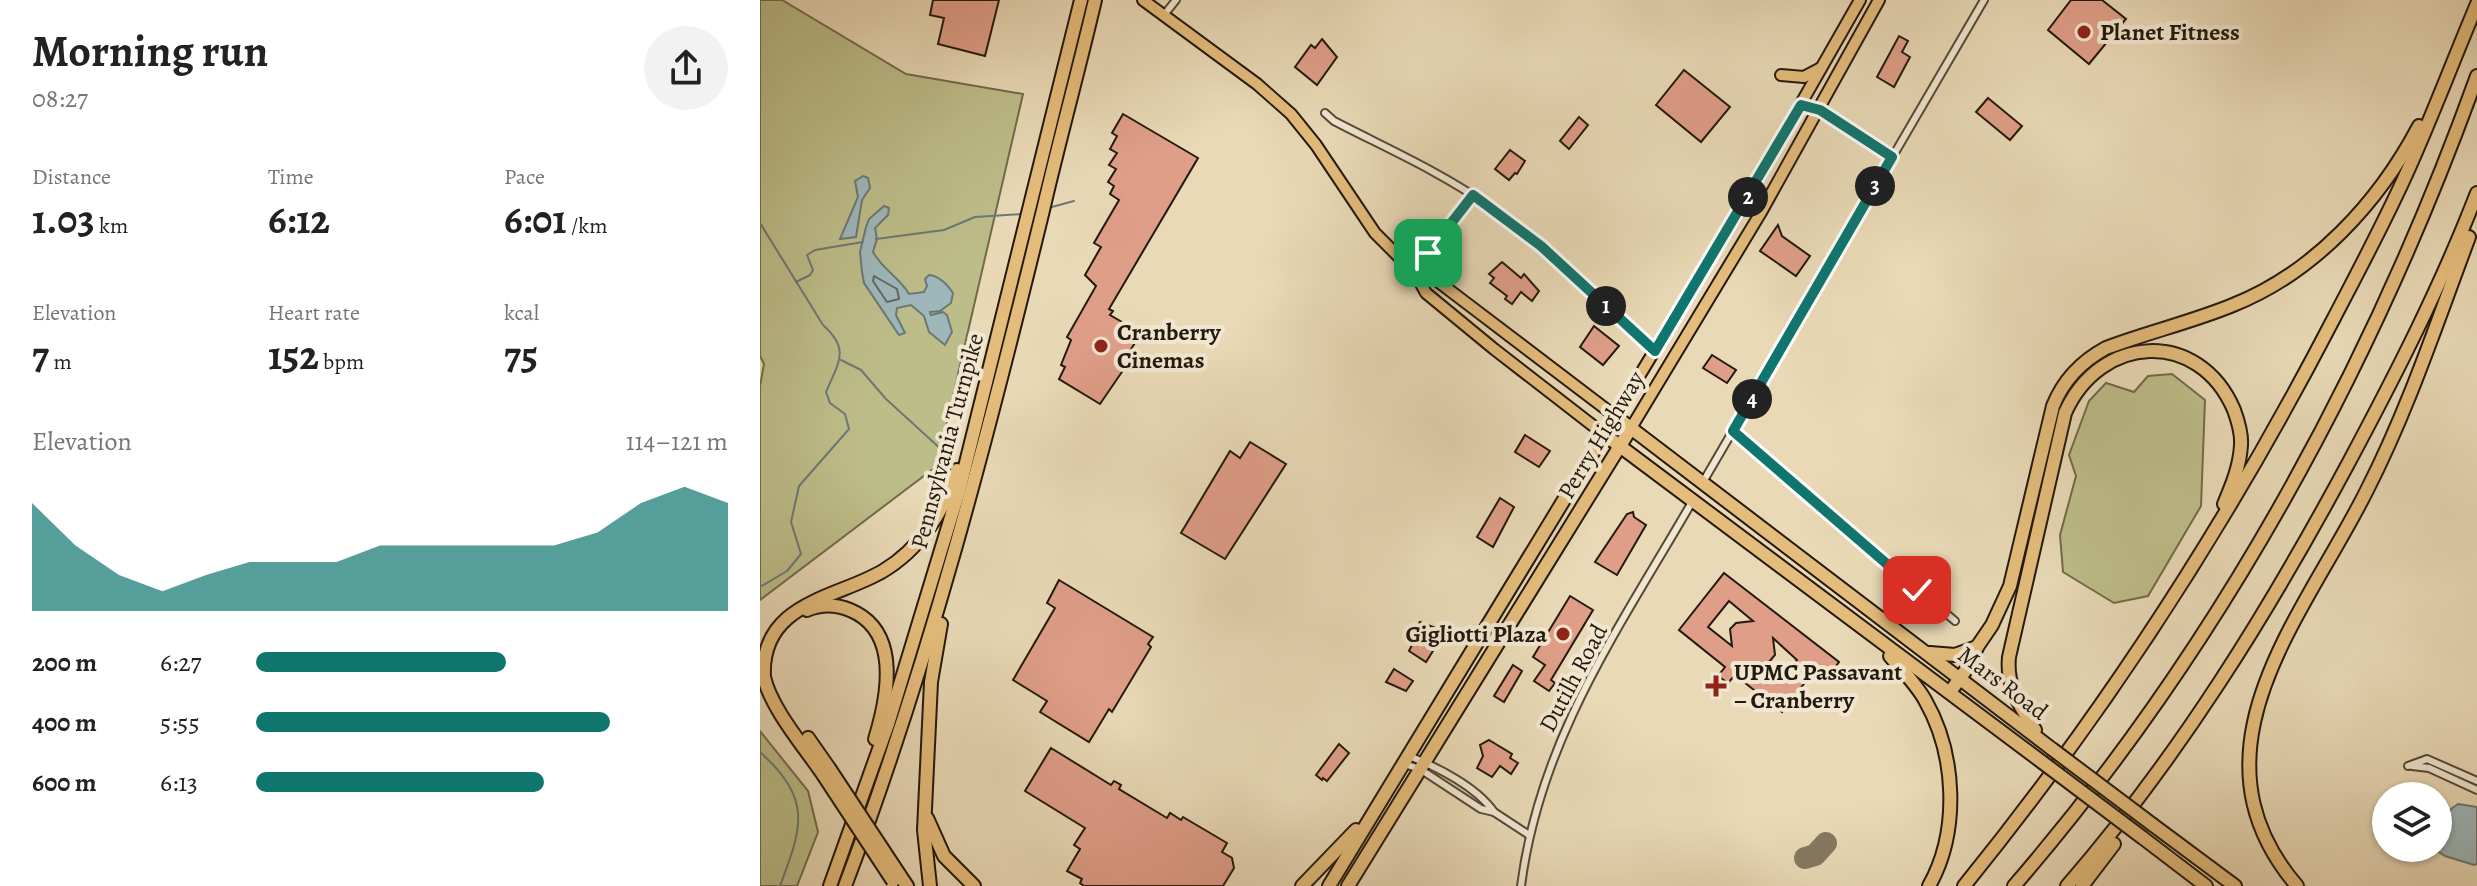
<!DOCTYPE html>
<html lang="en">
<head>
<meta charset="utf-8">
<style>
	body { margin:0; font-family:Alegreya,serif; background:#f2f2f2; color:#222; height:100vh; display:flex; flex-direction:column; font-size:30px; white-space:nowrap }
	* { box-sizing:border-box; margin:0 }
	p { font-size:26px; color:#767676 }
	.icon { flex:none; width:44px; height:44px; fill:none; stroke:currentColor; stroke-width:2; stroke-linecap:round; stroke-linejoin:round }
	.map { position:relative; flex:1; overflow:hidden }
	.drawer { display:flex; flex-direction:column; background:#fff; width:760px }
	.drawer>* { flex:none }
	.controls { position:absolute; left:1612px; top:782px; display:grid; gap:16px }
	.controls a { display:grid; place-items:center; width:80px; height:80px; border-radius:50%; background:#fff; box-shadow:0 2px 6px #0004; font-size:40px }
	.pin { position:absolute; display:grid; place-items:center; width:68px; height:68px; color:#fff; margin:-34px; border-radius:16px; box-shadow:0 4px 12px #0006 }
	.km { position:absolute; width:40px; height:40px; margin:-20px; border-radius:50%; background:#222; color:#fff; font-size:22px; line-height:40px; text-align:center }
	.round { display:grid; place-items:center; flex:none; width:84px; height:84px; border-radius:42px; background:#f2f2f2 }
	.overview { display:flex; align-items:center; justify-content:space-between; height:136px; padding:0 32px }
	h1 { font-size:44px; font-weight:600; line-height:60px }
	.metrics { display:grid; grid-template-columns:repeat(3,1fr); gap:12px; height:136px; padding:8px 32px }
	.metrics div { display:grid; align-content:center }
	.metrics b { font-size:40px; font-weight:600 }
	.metrics small { font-size:22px; font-weight:400 }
	.metrics p { font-size:22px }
	.chart { height:224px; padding:16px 32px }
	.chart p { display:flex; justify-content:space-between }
	.chart svg { width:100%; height:144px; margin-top:8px; fill:#0f766e; opacity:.7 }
	ul { padding:0 32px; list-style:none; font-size:26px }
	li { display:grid; grid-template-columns:128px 96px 1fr; align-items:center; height:60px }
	li i { height:20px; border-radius:10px; background:#0f766e }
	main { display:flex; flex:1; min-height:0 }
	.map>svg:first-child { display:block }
</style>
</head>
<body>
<main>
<section class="drawer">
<div class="overview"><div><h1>Morning run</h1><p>08:27</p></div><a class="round"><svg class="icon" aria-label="share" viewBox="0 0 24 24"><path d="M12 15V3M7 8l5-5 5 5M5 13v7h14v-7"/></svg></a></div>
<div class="metrics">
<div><p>Distance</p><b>1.03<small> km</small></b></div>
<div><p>Time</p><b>6:12</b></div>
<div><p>Pace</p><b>6:01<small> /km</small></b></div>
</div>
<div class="metrics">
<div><p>Elevation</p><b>7<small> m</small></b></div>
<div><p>Heart rate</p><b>152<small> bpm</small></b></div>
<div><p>kcal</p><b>75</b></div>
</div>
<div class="chart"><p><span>Elevation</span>114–121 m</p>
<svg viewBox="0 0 160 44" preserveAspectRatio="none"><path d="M0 44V11L10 24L20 33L30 38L40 33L50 29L60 29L70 29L80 24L90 24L100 24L110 24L120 24L130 20L140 11L150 6L160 11V44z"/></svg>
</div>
<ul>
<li><b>200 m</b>6:27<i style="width:53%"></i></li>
<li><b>400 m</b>5:55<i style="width:75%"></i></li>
<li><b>600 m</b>6:13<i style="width:61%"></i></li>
</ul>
</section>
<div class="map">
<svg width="1717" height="886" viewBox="0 0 1717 886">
	<rect width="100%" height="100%" fill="#e9d9b6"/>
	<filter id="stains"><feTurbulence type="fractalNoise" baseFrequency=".0025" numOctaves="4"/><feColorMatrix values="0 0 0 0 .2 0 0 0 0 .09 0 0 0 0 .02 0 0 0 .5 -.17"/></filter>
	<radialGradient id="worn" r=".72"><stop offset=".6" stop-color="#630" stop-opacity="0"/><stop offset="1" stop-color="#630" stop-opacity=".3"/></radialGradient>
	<g fill="#bdbd89" stroke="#706b4c" stroke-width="2">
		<path d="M0,0H22L146,74L263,94L187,422L181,463L0,600V386L4,364L0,356Z"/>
		<path d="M1412,374L1445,400L1441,506L1388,596L1354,603L1303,572L1300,535L1316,476L1309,455L1329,401L1346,383L1374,392L1388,376Z"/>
		<path d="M0,731L48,791L58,832L37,886H0Z"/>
	</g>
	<g fill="#9eb7ba" stroke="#6d7875" stroke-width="2">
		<path d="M103,176L108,178L110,188L102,200L96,237L80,239L98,197L95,181Z"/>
		<path d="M124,206L129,208L128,215L115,228L117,239L113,252C124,271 139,277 149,294L164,292L167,286L165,279L169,275C179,276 187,284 193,293L191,303L180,311L170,312L171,315L183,312L187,315L192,332L185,345L169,332L164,316L151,305L137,308L136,315L145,333L139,335L104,283L102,272L100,252L106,227L109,219Z"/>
		<path d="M1698,804L1717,807V864L1714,865L1685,856L1673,848H1678C1678,828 1680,815 1698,804Z"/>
	</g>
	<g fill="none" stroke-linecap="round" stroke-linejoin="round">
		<path stroke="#606864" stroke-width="2" d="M114,276L137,289L139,299L127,302L113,281Z"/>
		<g stroke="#6d7875" stroke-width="2">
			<path d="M288,208L314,201"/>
			<path d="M0,223L63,325C91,350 78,363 66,392L70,403L85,414L89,429L39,486L31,522L41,554L27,571L0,587"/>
			<path d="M116,239L184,230L215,217L262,214"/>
			<path d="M36,282L50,275L53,270L47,255L55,250L103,242"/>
			<path d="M81,360L101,370L126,399L183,451"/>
			<path d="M0,752C53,800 42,827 20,886"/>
		</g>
		<path stroke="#867962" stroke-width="22" d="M1045,858L1055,855L1066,843"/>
	</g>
	<g fill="#df9e88" stroke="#23190e" stroke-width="2" fill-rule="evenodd">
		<path d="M173,0H239L225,56L178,44L184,18L170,15Z"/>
		<path d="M1311,0H1342L1366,19L1329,64L1288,30Z"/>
		<path d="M1139,36L1148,41L1142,52L1150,57L1134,87L1117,77Z"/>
		<path d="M562,39L577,57L557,85L535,67L551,45L555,48Z"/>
		<path d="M924,70L970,107L941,142L896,105Z"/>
		<path d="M1228,98L1262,126L1250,140L1216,112Z"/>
		<path d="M363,114L438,158L349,309L353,311L350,315L381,333L362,364L366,366L340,404L299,379L305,367L301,365L311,340L307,337L336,286L325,275L341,247L334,243L359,200L350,194L354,186L348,182L356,169L349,165L357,153L350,149L357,136L352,133Z"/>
		<path d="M819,117L828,125L809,149L800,141Z"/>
		<path d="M750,150L765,161L757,174L755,173L749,180L735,169Z"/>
		<path d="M1018,225L1022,236L1050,256L1036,276L1000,251Z"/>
		<path d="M742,262L761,278L764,274L779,291L772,301L761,292L752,304L745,299L747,296L730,283L734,278L729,274Z"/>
		<path d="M834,326L859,346L843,365L820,347Z"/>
		<path d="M952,355L976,370L967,383L943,368Z"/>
		<path d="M765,435L790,451L779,467L755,452Z"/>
		<path d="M490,442L526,464L465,559L421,533L470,451L480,458Z"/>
		<path d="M740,498L754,507L733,547L717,537Z"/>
		<path d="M873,512L874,517L886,525L857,575L835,562L867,514Z"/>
		<path d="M964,573L1079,662L1065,680L1054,671L1022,712L975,675L968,683L958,676L965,667L919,630ZM969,601L993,621L976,623L970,629L972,646L948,627ZM1013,638L1037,660L1017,683L994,663L1009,662L1015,655Z"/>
		<path d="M299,580L393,637L388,644L391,647L352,712L349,709L329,742L280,712L287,701L253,680L295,608L287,603Z"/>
		<path d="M810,596L833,610L791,680L795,683L789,691L774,681L785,665L773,657Z"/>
		<path d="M660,622L676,628L683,635L666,662L649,651L652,645L647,642Z"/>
		<path d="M753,665L762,671L744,702L734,696Z"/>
		<path d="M634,669L653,681L646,691L626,682Z"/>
		<path d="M729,740L752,754L750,758L758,763L751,774L740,766L732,777L717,768L723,756L720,745Z"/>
		<path d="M579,744L589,753L567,781L563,778L562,780L556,775Z"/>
		<path d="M291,748L351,785L354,781L361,785L359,789L407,818L410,813L421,820L423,817L467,843L462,852L472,858L474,868L463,886H324L320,883L322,879L307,871L320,849L314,845L325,828L265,791Z"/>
	</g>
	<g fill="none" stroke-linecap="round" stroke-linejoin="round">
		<g stroke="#544938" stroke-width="10">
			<g id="street">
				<path d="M404,15L416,0"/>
				<path d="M1041,105L1060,110L1132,157"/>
				<path d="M565,113L574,121C626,148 681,172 729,206C789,248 841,301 894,351"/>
				<path d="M655,273L713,195"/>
				<path d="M973,431L1195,621"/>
				<path d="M943,482L1224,0"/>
				<path d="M649,756C677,767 717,787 734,812"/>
				<path d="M644,764L660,769L721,809L734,812L769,835"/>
				<path d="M1648,766L1667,759L1717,781"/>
				<path d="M1652,766L1669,768L1717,790"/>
				<path d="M761,886C780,738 860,627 932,502"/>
			</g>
		</g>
		<g stroke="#23190e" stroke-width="14">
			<g id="primary">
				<path d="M383,0L497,84L531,114L556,145L615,233L655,273L666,293L734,349L845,435"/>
				<path d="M1021,75L1044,77L1061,68"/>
				<path d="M655,273L676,280L855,416L990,193L1100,0"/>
				<path d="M871,428L1000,214L1119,0"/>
			</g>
		</g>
		<g stroke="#23190e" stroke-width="16">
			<g id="highway">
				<path d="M845,435L1282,762"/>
				<path d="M47,610C61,604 75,604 90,610C141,631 128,697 115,739"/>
				<path d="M1170,653L1195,655L1217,647"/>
				<path d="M1130,656C1142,670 1156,684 1165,700C1196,754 1200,831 1169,886"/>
				<path d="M1190,692L1211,663L1217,647L1232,625L1250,586L1293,406C1303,381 1322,361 1346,348C1388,332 1432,322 1473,305C1554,273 1619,202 1659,126"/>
				<path d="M1275,730C1260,706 1246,687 1249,657L1305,413C1340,334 1439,328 1474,410C1478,421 1482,433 1481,445C1480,466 1472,485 1464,504"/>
				<path d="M48,738L69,768"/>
				<path d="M64,776C46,749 11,709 4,677C0,602 78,598 123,571C160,549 185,510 197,470"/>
				<path d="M167,818L184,856L214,886"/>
				<path d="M1393,825L1475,886"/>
				<path d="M1383,838L1446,886"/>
				<path d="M139,874L147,886"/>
				<path d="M70,886L128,724L199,491L321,0"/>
				<path d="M85,886C169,664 228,436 284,206C300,137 319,69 335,0"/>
				<path d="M170,886L164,830L171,682L181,624"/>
				<path d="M542,886L596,830"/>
				<path d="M569,886L855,416L1292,749"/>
				<path d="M588,886L871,428"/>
				<path d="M1204,886C1347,710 1470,519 1574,318C1601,266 1629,214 1652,161C1675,109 1695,56 1717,4"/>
				<path d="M1254,886C1458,650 1612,368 1717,76"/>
				<path d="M1307,886C1419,757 1509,611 1589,462C1636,374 1681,286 1717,193"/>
				<path d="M1322,886L1354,844"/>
				<path d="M1537,886C1421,750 1545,615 1607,490C1648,410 1677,322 1709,237"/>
			</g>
		</g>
		<use href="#street" stroke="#f1e6d0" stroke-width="6"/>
		<use href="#primary" stroke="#e4bc7b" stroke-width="10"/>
		<use href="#highway" stroke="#e4bc7b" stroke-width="12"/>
		<g stroke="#23190e" stroke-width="16" stroke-linecap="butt">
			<g id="highway-bridge">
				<path d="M1292,749L1393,825"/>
				<path d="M1282,762L1383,838"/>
				<path d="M69,768L139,874"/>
				<path d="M64,776L133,881"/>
			</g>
		</g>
		<use href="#highway-bridge" stroke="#e4bc7b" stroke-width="12"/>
	</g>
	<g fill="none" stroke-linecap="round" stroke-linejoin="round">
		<g stroke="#fff" stroke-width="16">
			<path id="route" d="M668,253L713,195L781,246L895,351L1041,105L1060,110L1132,157L973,431L1157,590"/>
		</g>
		<use href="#route" stroke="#0f766e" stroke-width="10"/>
	</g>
	<g fill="#8f2418" stroke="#f1e6d0" stroke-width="3">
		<circle cx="1324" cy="32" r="8"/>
		<circle cx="341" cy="346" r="8"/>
		<circle cx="803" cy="634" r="8"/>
		<path d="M952 674h8v8h8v8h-8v8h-8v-8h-8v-8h8z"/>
	</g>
	<g text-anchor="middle" stroke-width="8" stroke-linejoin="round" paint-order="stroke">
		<g font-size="24" font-weight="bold" fill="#23190e" stroke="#f1e6d0" text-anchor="start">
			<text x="1340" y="40">Planet Fitness</text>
			<text x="357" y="340">Cranberry<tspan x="357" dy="28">Cinemas</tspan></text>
			<text x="787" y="642" text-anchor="end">Gigliotti Plaza</text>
			<text x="974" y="680">UPMC Passavant<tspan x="974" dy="28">– Cranberry</tspan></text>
		</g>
		<g font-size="24" fill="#23190e" stroke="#f1e6d0">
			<text transform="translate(841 435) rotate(-59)" y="8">Perry Highway</text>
			<text transform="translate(187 441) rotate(-75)" y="8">Pennsylvania Turnpike</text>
			<text transform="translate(813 678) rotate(-62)" y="8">Dutilh Road</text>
			<text transform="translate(1243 683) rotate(37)" y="8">Mars Road</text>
		</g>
	</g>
	<rect width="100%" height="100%" filter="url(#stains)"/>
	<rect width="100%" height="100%" fill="url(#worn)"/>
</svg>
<div class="controls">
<a><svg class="icon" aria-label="layers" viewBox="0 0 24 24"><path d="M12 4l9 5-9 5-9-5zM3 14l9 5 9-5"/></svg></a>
</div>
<div class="pin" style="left:668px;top:253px;background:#1e9e55"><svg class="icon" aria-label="arrive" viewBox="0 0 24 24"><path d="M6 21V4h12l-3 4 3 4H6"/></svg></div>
<div class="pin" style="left:1157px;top:590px;background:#d93025"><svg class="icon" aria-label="check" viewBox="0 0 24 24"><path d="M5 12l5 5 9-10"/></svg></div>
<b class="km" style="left:846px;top:306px">1</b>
<b class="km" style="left:988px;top:197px">2</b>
<b class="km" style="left:1115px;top:186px">3</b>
<b class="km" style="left:992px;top:399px">4</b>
</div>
</main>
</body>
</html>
